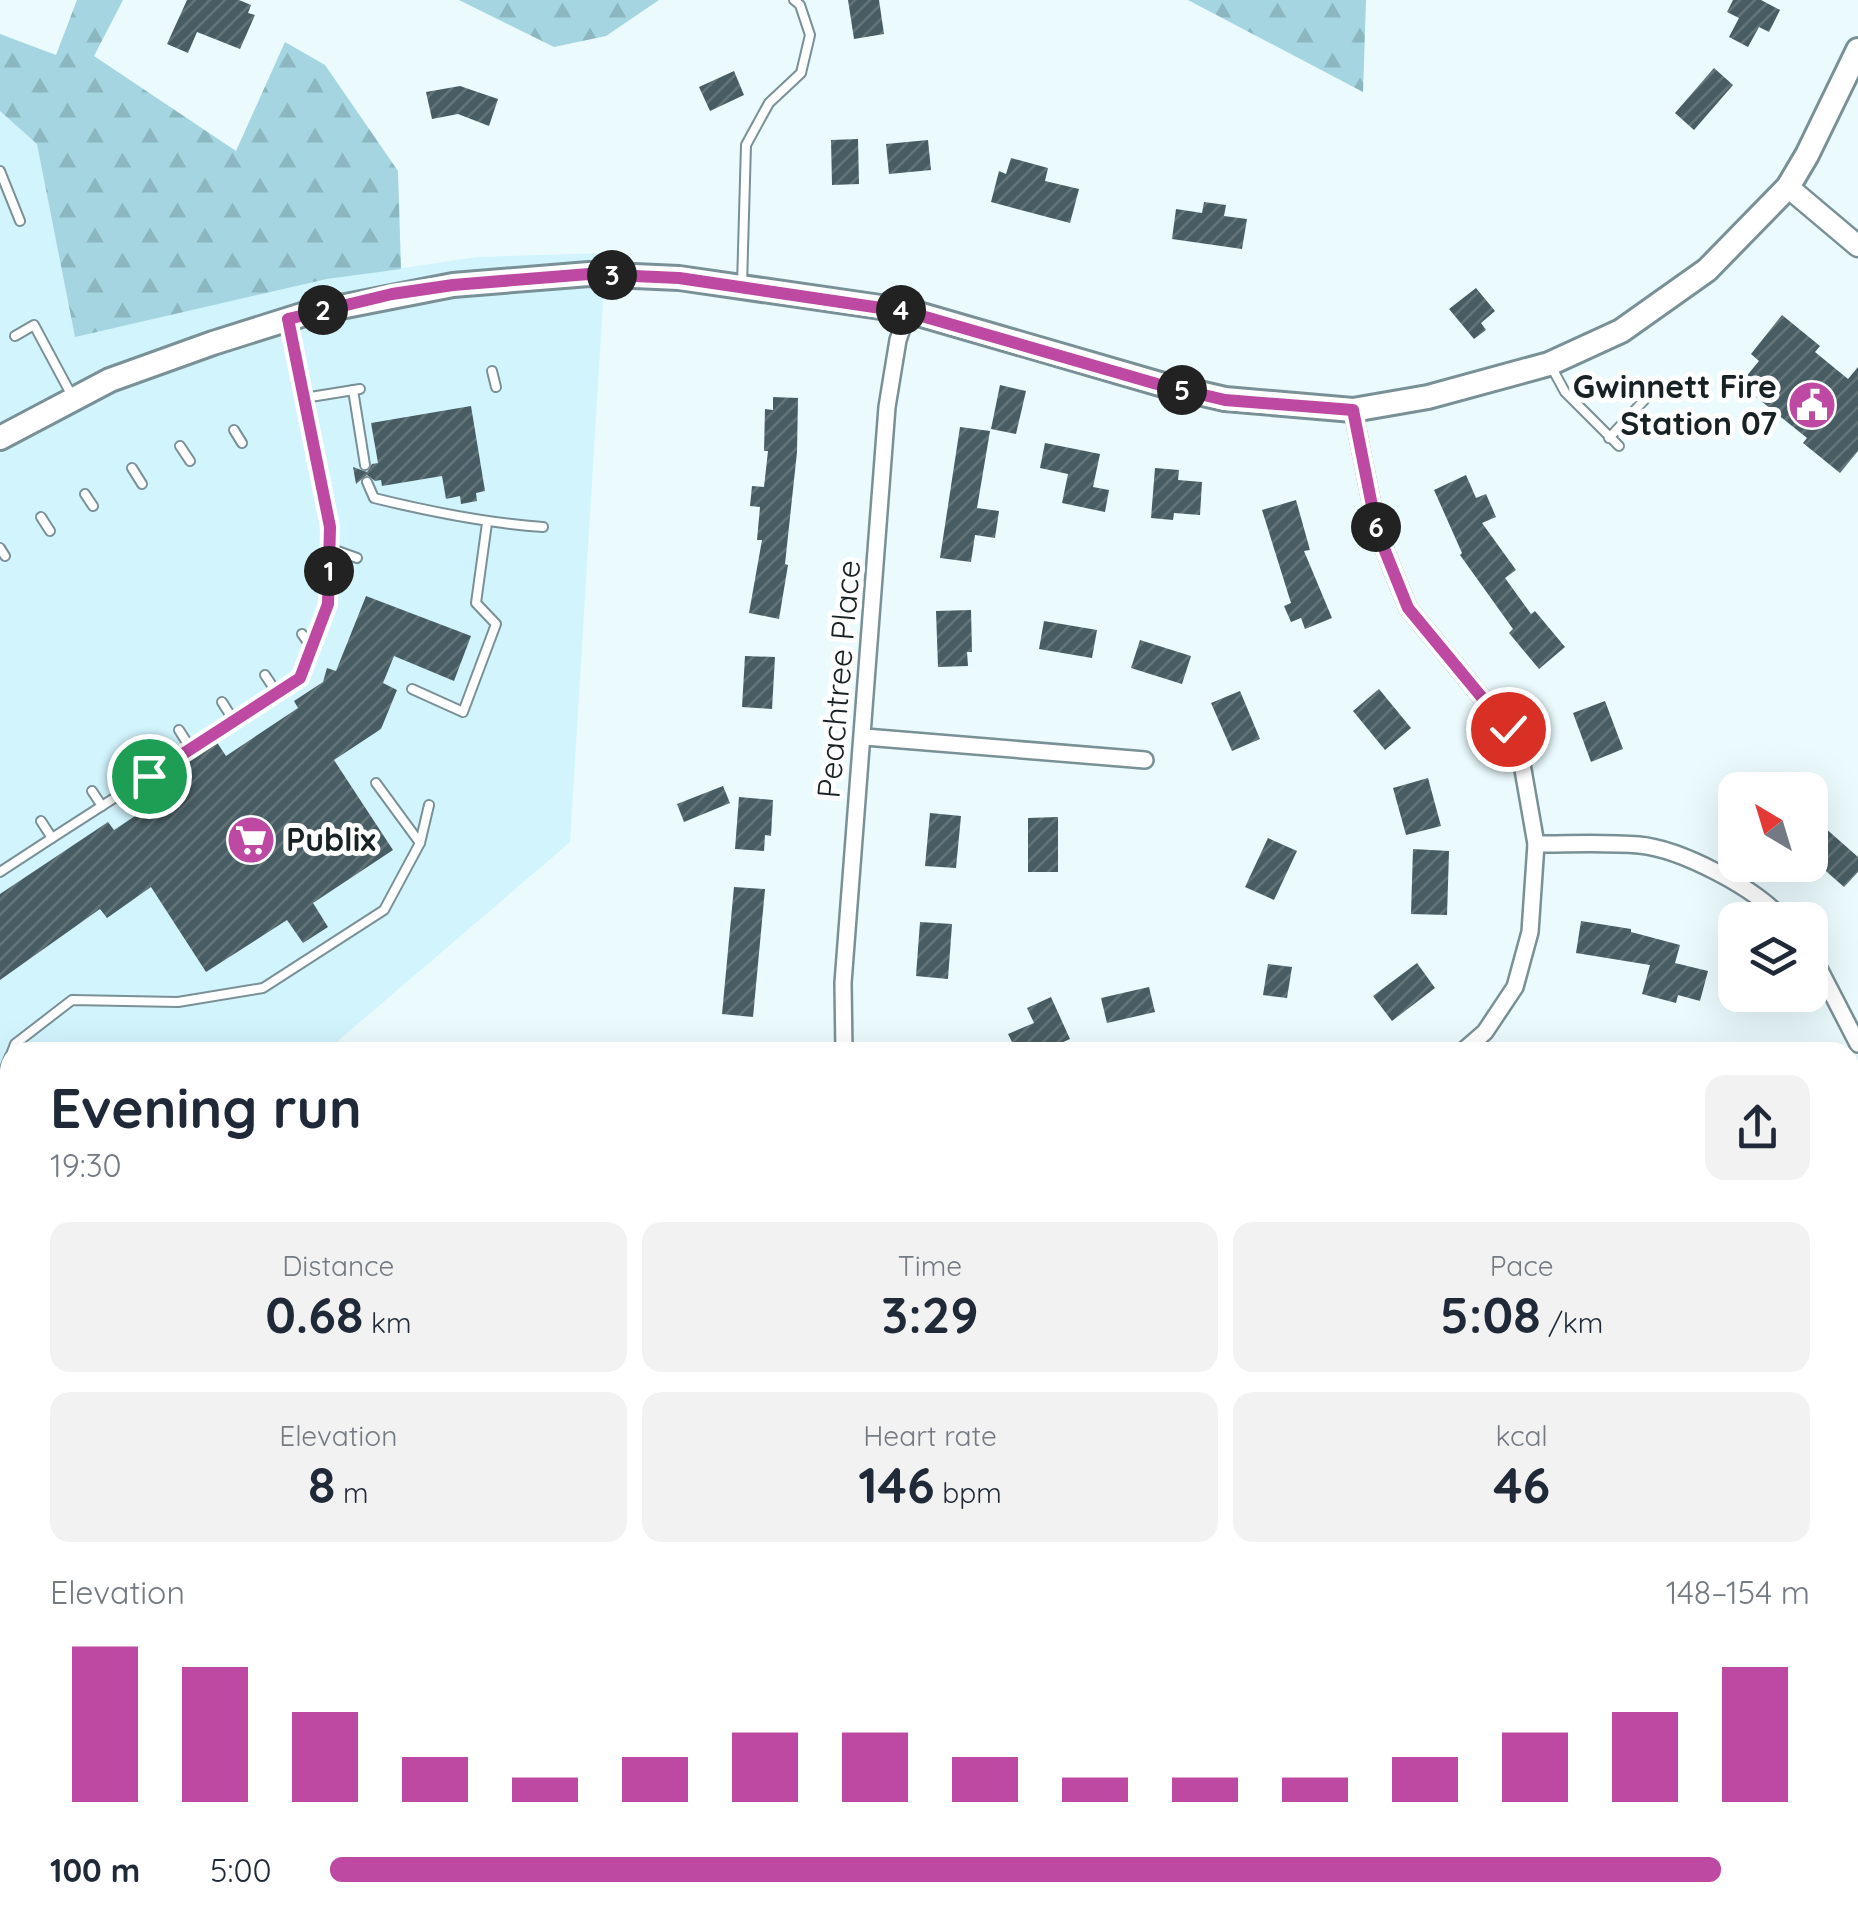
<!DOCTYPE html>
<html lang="en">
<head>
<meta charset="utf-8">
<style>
	body { margin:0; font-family:Quicksand,sans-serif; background:#f2f2f3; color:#1f2937; height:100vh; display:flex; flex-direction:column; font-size:38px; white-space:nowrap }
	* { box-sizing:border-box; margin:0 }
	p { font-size:32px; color:#747a83 }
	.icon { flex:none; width:55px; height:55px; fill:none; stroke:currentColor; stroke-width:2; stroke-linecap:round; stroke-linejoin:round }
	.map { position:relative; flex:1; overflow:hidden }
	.drawer { position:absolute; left:0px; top:1042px; width:1860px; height:888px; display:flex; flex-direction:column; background:#fff; border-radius:30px 30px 0 0; box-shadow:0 10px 40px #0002 }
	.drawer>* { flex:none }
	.needle { width:65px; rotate:322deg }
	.fabs { position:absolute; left:1718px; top:772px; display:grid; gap:20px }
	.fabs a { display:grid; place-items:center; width:110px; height:110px; border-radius:20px; background:#fff; box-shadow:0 10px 40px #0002; font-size:50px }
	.pin { position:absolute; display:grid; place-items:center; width:85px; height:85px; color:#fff; margin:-42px; border:5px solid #fff; border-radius:50%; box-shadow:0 2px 10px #0007 }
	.km { position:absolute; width:50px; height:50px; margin:-25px; border-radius:50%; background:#222; color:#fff; font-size:28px; line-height:50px; text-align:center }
	.round { display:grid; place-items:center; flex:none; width:105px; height:105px; border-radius:20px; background:#f2f2f3 }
	.head { display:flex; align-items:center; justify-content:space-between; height:170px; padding:0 50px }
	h1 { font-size:55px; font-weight:700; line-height:75px }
	.stats { display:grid; grid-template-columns:repeat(3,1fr); gap:15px; height:170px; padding:10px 50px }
	.stats div { display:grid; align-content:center; border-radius:20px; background:#f2f2f3; text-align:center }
	.stats b { font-size:50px; font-weight:700 }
	.stats small { font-size:28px; font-weight:400 }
	.stats p { font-size:28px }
	.chart { height:280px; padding:20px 50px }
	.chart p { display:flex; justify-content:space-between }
	.chart svg { width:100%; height:180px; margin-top:10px; stroke:#bd49a2; stroke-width:6 }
	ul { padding:0 50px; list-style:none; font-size:32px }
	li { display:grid; grid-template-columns:160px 120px 1fr; align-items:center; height:75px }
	li i { height:25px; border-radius:12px; background:#bd49a2 }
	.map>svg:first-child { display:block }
</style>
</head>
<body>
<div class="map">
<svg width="1858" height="1928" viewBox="0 0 1858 1928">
	<defs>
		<pattern id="forest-firs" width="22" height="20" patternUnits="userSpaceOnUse" patternTransform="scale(2.5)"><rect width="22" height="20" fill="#a4d5e1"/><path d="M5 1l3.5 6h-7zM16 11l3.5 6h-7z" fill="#8cb7c1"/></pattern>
		<pattern id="building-hatch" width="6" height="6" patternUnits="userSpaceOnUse" patternTransform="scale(2.5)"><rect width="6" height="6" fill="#485d63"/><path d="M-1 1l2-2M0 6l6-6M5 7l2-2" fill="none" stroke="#64757a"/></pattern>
	</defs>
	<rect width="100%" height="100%" fill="#eafafd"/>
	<path fill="#d2f4fd" d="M0,111L37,143L75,336L328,279L478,257L606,253L570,842L325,1052H10V1476L0,1495Z"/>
	<g fill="url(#forest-firs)">
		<path d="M77,0H123L94,56L236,151L285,42L325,65L398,171L401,269L327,279L75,337L37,144L0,111V34L56,55Z"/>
		<path d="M459,0H659L606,36L554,47Z"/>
		<path d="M1188,0H1366L1363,92Z"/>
	</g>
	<g fill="url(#building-hatch)">
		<path d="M187,0H239L251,5L248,13L255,15L240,49L197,32L188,53L167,44Z"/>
		<path d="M848,0H879L884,34L854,39Z"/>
		<path d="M1733,0H1761L1780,10L1769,32L1759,27L1748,47L1729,37L1739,18L1727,12Z"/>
		<path d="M1714,68L1733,85L1694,130L1675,113Z"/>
		<path d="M734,71L744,95L710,111L699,87Z"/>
		<path d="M460,86L498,99L489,126L458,114L432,119L426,92Z"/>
		<path d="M858,139L859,184L832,185L831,140Z"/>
		<path d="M928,140L931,170L889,174L886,144Z"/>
		<path d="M1011,158L1048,168L1045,181L1079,189L1070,223L991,202L999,171L1006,174Z"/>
		<path d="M1204,202L1226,205L1224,216L1247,219L1242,249L1172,239L1176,209L1202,213Z"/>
		<path d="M1476,288L1495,311L1481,323L1486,330L1474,339L1449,309Z"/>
		<path d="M1782,315L1820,346L1815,352L1848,379L1858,367V451L1840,473L1803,443L1807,438L1740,384L1759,361L1751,354Z"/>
		<path d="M1000,385L1026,391L1016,434L991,429Z"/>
		<path d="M773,397L798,398L797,452L785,564L788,565L779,619L749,613L762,540H757L760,507L750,506L752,486L764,487L768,451H764L765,409L773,410Z"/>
		<path d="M471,406L485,491L476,493L477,501L461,504L460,496L446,499L442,476L382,486L381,480L375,481L367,475L356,484L353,467L367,472L372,464L378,463L371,423Z"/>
		<path d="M960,427L990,431L977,508L999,511L995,538L975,535L971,562L940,558Z"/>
		<path d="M1045,443L1100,454L1093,487L1109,490L1105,512L1062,503L1068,474L1040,468Z"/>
		<path d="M1155,468L1179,470L1178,480L1202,482L1200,515L1174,513L1173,520L1151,518Z"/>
		<path d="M1466,475L1476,498L1486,494L1496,517L1482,523L1516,570L1505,578L1531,614L1535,611L1565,647L1539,669L1509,633L1513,629L1460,555L1462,553L1434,490Z"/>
		<path d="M1296,500L1310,550L1304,551L1332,618L1305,629L1301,618L1291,622L1284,606L1291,603L1262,510Z"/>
		<path d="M366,596L471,636L454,681L394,656L383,683L397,690L381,729L334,760L393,850L313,903L328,927L303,943L287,920L206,972L151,887L107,918L100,909L0,980V894L108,822L114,830L182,785L172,770L216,741L226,756L298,708L294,701L323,682L327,668L336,671Z"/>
		<path d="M971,610L972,652H967L968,666L938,667L936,611Z"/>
		<path d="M1044,621L1097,630L1092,658L1039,649Z"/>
		<path d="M1140,640L1191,656L1182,684L1131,668Z"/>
		<path d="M745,656L775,657L772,709L742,707Z"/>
		<path d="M1379,689L1411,728L1385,750L1353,711Z"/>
		<path d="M1240,691L1260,739L1232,751L1211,703Z"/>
		<path d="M1605,701L1623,749L1591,762L1573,713Z"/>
		<path d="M1428,778L1441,826L1406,835L1393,788Z"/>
		<path d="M723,786L730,803L684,822L677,804Z"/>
		<path d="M739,797L773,800L771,836L765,835L764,851L735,849Z"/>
		<path d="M930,813L961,816L956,868L925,866Z"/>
		<path d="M1058,817V872H1028V818Z"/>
		<path d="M1824,827L1858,857V872L1844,887L1810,857V842Z"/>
		<path d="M1268,838L1297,851L1274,900L1245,887Z"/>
		<path d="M1413,849L1449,851L1447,915L1411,914Z"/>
		<path d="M734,887L765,889L753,1017L722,1014Z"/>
		<path d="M1581,921L1631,929V932L1680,945L1675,963L1708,971L1700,1001L1678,995L1676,1003L1642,994L1650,965L1576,953Z"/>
		<path d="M920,922L952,924L948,979L916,976Z"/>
		<path d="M1417,963L1435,988L1392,1021L1373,996Z"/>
		<path d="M1268,964L1292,967L1287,998L1263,995Z"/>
		<path d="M1149,987L1155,1012L1107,1023L1101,998Z"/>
		<path d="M1051,997L1070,1039L1041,1052H1017L1008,1034L1034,1023L1027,1008Z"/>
	</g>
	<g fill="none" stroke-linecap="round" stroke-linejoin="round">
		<g stroke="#799096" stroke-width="12">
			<g id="service">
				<path d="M0,171L20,221"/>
				<path d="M742,285L746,145L769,103L801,73L810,35L800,5L794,0"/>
				<path d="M15,336L34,325L71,394"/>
				<path d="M1552,368L1565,392L1619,446"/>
				<path d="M492,371L496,387"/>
				<path d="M353,390L365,465"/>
				<path d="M304,398L360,389"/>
				<path d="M234,430L242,443"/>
				<path d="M1609,438L1648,396L1672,388L1680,391"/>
				<path d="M180,446L190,461"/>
				<path d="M132,468L142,484"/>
				<path d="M367,482L374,498C431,512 485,523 543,527"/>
				<path d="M85,494L93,506"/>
				<path d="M41,517L50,531"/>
				<path d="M0,548L5,556"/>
				<path d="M329,548L357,558"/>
				<path d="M319,565L328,580"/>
				<path d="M302,634L312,648"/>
				<path d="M265,675L277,693"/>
				<path d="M412,689L463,712L496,624L476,603L487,523"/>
				<path d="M222,702L234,721"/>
				<path d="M179,730L191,749"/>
				<path d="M137,758L149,776"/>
				<path d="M376,783L420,843"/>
				<path d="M92,791L102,806"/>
				<path d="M41,821L52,838L301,678L328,604L330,527L289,323"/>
				<path d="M0,872L52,838"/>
				<path d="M12,1052L15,1044L72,1000L178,1002L263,988L384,910L420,843L429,805"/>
				<path d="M0,1081L10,1056"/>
			</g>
		</g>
		<g stroke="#799096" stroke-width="20">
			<g id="minor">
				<path d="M1353,410L1377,531L1408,608L1508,729L1522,764L1536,844L1530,932L1515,987L1485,1032L1462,1052"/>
				<path d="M865,737L1145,760"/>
				<path d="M1536,844C1570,844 1605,842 1639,845C1681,849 1756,888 1783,920"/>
				<path d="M1810,951L1858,1044"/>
				<path d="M844,1052L843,983L887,407L898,340L908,311"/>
				<path d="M1850,1721L1858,1724"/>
				<path d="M0,1829L10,1807"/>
				<path d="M261,1920L317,1928"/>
				<path d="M404,1928L460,1920"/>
				<path d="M1059,1928L1062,1920"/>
				<path d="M1403,1928L1411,1920"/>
			</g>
		</g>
		<g stroke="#799096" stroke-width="25">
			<path id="tertiary" d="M1788,187L1858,246"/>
		</g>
		<g stroke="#799096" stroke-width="28">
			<path id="secondary" d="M0,438L110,380L213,343L305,314L453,285L589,274L679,278L908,311L1160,384L1225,399L1353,410L1428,397L1549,364L1621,331L1707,270L1788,187L1807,155L1858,50"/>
		</g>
		<use href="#service" stroke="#fff" stroke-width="8"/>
		<use href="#minor" stroke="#fff" stroke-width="15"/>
		<use href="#tertiary" stroke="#fff" stroke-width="20"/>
		<use href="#secondary" stroke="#fff" stroke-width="22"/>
	</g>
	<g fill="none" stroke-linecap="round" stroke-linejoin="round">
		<g stroke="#fff" stroke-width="20">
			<path id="route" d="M149,776L300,678L328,604L330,527L288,319L392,294L453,285L589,274L679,278L908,312L1157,384L1225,400L1353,410L1377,531L1408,608L1508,729"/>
		</g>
		<use href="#route" stroke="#bd49a2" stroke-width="12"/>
	</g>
	<defs>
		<g id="civic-disc" transform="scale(2.5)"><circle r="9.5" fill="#bd49a2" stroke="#fff"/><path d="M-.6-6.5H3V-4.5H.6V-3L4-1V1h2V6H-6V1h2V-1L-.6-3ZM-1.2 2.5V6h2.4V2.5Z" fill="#fff"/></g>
		<g id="supermarket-disc" transform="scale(2.5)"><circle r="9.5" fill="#bd49a2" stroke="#fff"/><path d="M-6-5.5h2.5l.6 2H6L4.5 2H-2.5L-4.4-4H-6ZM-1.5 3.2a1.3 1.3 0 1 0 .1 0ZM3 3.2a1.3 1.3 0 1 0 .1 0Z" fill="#fff"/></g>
	</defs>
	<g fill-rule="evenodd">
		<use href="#civic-disc" x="1812" y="405"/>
		<use href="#supermarket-disc" x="251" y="840"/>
	</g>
	<g text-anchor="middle" stroke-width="10" stroke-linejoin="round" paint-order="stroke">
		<g font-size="32" font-weight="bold" fill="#182224" stroke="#fff" text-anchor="end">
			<text x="1777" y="398">Gwinnett Fire<tspan x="1777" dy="37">Station 07</tspan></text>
			<text x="286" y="851" text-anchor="start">Publix</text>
		</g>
		<g font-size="32" fill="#182224" stroke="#fff">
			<text transform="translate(839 679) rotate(-85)" y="11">Peachtree Place</text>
		</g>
	</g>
</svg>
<div class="fabs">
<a><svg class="needle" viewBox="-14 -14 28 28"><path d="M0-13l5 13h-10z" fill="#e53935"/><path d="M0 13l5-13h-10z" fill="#747a83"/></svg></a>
<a><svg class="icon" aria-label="layers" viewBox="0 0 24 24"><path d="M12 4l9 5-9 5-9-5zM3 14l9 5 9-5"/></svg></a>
</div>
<div class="pin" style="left:149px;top:776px;background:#1e9e55"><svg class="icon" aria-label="arrive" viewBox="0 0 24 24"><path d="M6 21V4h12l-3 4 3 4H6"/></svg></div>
<div class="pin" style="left:1508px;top:729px;background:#d93025"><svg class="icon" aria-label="check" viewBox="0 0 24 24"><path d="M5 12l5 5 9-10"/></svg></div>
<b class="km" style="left:329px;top:571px">1</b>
<b class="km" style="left:323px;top:310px">2</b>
<b class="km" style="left:612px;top:275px">3</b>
<b class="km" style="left:901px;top:310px">4</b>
<b class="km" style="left:1182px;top:390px">5</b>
<b class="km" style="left:1376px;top:527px">6</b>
<section class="drawer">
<div class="head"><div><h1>Evening run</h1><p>19:30</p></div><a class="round"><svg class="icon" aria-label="share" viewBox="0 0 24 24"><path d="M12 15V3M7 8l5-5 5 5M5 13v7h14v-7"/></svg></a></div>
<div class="stats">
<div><p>Distance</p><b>0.68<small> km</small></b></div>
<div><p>Time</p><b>3:29</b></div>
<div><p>Pace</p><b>5:08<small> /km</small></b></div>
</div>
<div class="stats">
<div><p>Elevation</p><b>8<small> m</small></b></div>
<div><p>Heart rate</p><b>146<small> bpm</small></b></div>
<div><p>kcal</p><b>46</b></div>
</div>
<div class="chart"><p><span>Elevation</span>148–154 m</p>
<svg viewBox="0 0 160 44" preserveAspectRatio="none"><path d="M5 44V6M15 44V11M25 44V22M35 44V33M45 44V38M55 44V33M65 44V27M75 44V27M85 44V33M95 44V38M105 44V38M115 44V38M125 44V33M135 44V27M145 44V22M155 44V11"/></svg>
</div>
<ul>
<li><b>100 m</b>5:00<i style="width:94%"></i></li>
</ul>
</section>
</div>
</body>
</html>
